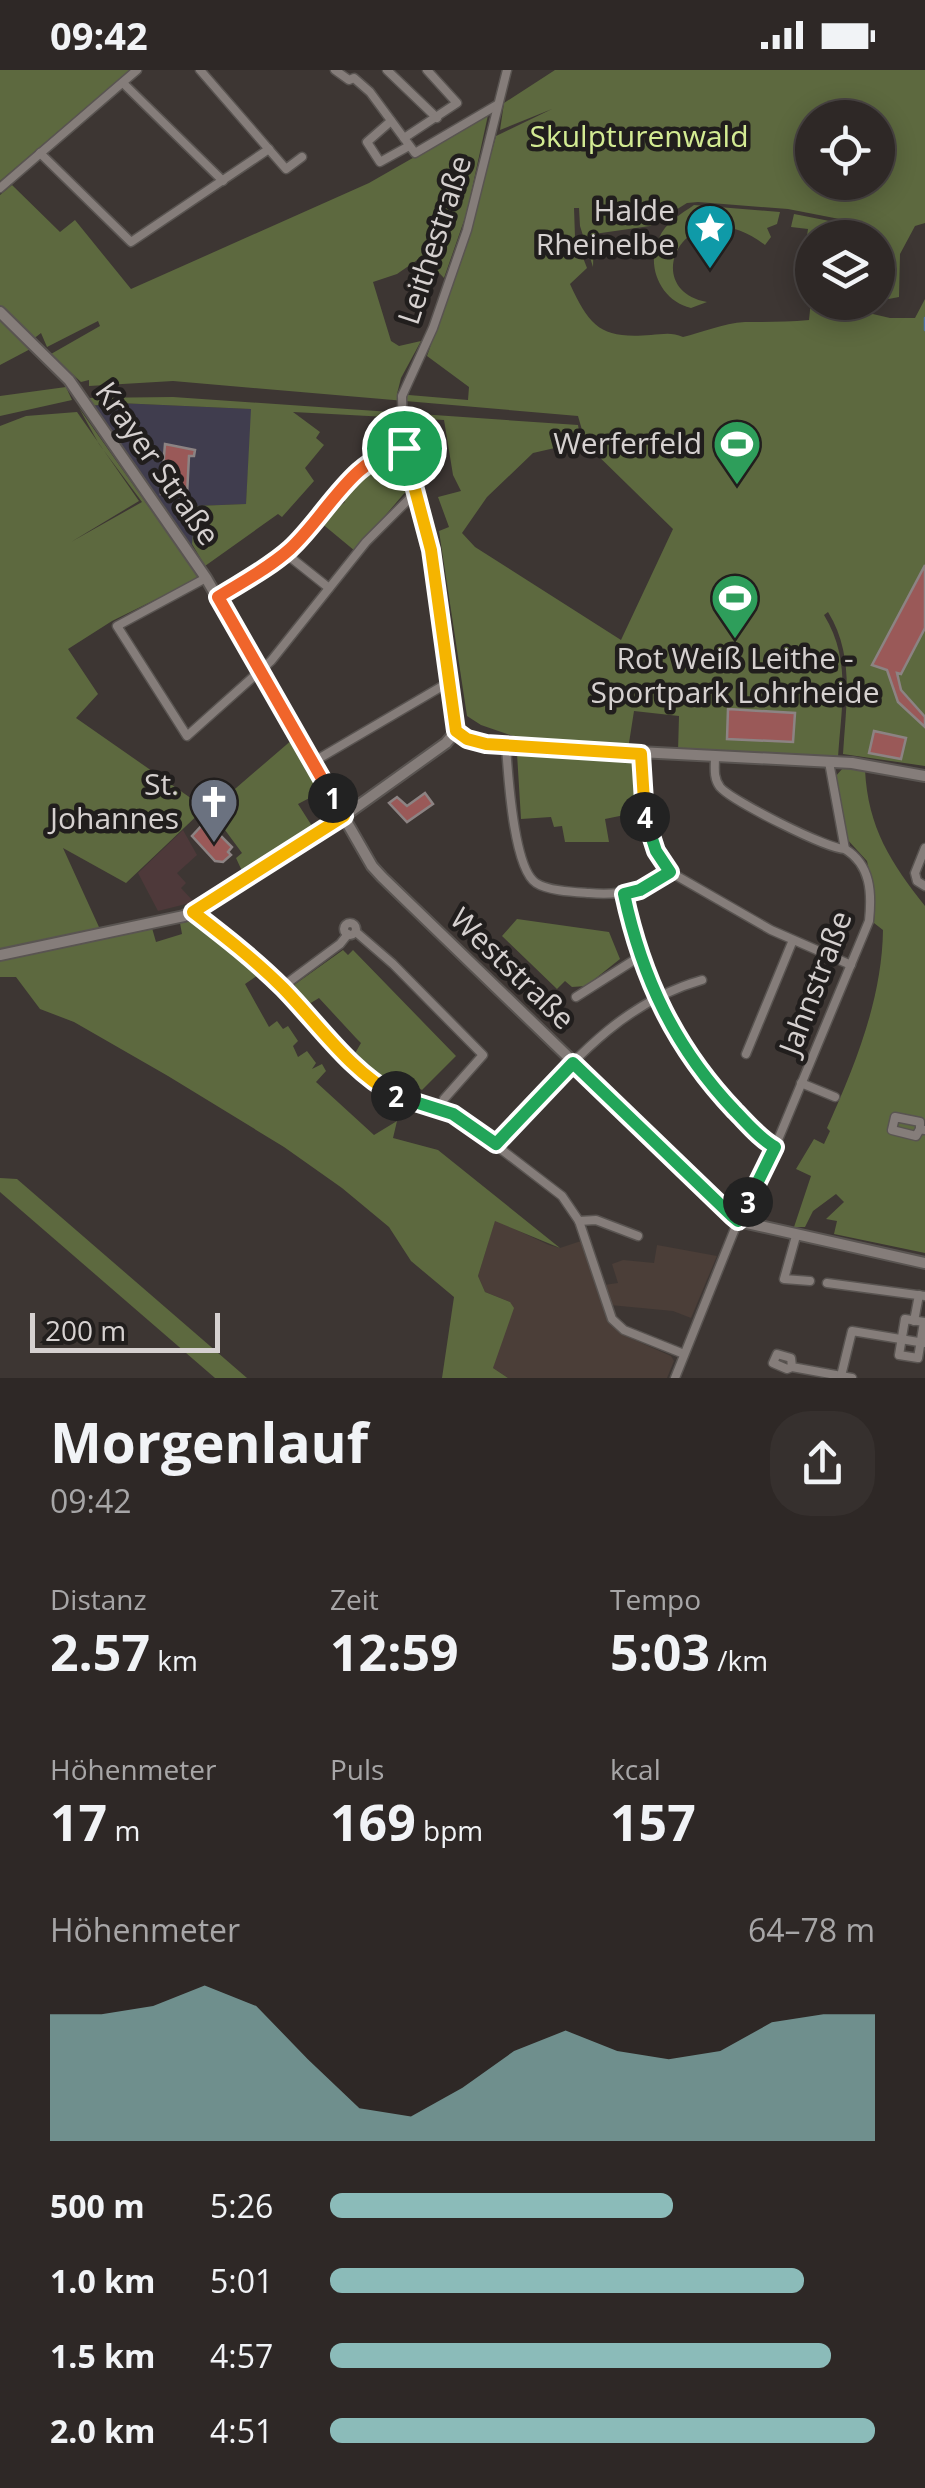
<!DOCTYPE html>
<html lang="de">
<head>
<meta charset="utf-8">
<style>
	body { margin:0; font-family:"Open Sans",sans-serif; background:#36302e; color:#f1f3f6; height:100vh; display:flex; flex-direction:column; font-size:38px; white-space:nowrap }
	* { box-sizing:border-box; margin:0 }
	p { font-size:32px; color:#a7a6a7 }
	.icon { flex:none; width:55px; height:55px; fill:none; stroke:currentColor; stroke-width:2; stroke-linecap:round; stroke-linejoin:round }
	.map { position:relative; height:1308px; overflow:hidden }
	.side { display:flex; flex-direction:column; background:#2e2826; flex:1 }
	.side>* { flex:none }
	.buttons { position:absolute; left:795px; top:30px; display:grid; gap:20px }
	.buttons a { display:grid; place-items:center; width:100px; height:100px; border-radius:50%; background:#2e2826; box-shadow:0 5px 25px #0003,0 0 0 2px #494443; font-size:50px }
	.scale { position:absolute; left:30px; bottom:25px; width:190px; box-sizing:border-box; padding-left:10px; border:5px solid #d6d1d0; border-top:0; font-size:28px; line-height:35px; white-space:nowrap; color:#d6d1d0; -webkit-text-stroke:8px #211e1d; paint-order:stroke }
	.pin { position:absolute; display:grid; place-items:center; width:85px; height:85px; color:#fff; margin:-42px; border:5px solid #fff; border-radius:50%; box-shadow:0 2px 10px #0007 }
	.km { position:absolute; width:50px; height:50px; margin:-25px; border-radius:50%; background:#222; color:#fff; font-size:28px; line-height:50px; text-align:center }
	.round { display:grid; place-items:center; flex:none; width:105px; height:105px; border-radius:40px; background:#36302e }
	.overview { display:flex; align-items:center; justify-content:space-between; height:170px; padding:0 50px }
	h1 { font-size:55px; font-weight:700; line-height:75px }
	.metrics { display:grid; grid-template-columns:repeat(3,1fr); gap:15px; height:170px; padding:10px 50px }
	.metrics div { display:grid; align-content:center }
	.metrics b { font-size:50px; font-weight:700 }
	.metrics small { font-size:28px; font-weight:400 }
	.metrics p { font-size:28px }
	.chart { height:280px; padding:20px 50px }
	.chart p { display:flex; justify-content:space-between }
	.chart svg { width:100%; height:180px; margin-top:10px; fill:#8bbbb9; opacity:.7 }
	ul { padding:0 50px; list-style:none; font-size:32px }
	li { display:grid; grid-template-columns:160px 120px 1fr; align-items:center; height:75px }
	li i { height:25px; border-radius:12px; background:#8bbbb9 }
	.status { display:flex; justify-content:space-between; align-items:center; height:70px; padding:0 50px; background:#2e2826; direction:ltr }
	.status svg { height:28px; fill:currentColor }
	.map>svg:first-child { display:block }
</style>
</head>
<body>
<div class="status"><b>09:42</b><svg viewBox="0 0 49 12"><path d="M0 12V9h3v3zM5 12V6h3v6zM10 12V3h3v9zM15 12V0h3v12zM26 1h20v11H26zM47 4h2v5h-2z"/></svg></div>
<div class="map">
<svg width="925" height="1308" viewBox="0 0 925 1308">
	<rect width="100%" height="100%" fill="#3d3633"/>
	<path fill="#403d4e" d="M119,333L252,339L246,434L196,436L192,480L89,336Z"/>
	<g fill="#4b3e38">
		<path d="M495,1150L549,1175L560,1178L581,1171L607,1249L621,1264L671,1286L674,1291L667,1308H508L493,1298L510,1232L485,1222L478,1206Z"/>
		<path d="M657,1175L717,1186L691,1248L673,1241L610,1235L604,1215L618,1213L612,1194L623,1190L654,1193Z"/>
	</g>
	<path fill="#4e393a" d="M183,760L197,785L177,803L186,813L181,818L194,832L158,841L138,803Z"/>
	<g fill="#5d693f" fill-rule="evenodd">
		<path d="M0,0H130L0,111Z"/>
		<path d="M555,0H925V153L915,156L900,184L899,227L878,231V168L869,167L865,154L788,139L698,132L687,133L650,156L594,164L593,197L580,156L579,138H574L575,167L587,198L570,214C590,258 602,269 651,265C663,264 672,262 683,267C701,263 723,253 745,252C766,252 787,252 809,250L812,221V232L871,233L847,238L890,248H915L925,229V696L843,684C846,635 855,585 828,542L824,545C852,590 841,638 838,688L678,682L679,646L634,641L629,673L639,742L605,749L609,772H565L562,756L554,757L551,747L521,749L516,667L481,655L467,646L439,461L449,457L438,427L461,421L453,405L444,350L293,342L320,362L316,368L324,375L305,398L314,411L282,447L278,444L205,496L192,474L196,436L246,434L251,339L119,333L89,336L85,328L173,327L578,355L581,372L533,383L487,427L462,463L475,477L621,570L673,459L586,374L578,346L173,311L89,316V310L81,312L51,284L100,256L98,251L47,277L41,263L32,270L36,276L0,295V125L12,115L60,162L75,150L131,219L369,113L488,45L467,142L444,208L423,186L397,204L373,212L391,271L399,276L421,271L401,308L397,324L468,330L469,317L427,286L466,174L496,66L552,39L500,60L504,33ZM812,48H878V112H812Z"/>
		<path d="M694,135L780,142L777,154L767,158L771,167L765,175C686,115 636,219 707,232L691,238C661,231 645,196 659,168C665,153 681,144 694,135Z"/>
		<path d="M794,144L860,157L863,167L812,168V199L804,186L808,159L791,157Z"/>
		<path d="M66,317L72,330L0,346V326Z"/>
		<path d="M79,338L199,508L112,551L68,579L98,624L76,648L205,738L126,813L63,778L104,868L152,858L156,872L182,864L180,853L194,851L261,903L245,914L269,957L277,951L283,959L288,956L298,971L293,976L298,987L307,981L316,993L312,999L322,994L326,1001L316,1012L374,1065L397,1051L393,1068L438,1080L560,1178L495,1151L478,1206L485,1222L510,1232L514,1238L493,1298L508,1308H442L454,1227L411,1191L389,1157L342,1118L284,1077L168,1006L74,952L40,939L16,907H0V356L26,346L77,342L139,431L71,472L142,432L99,374Z"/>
		<path d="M398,387L407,420L355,481L320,452L345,432L341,426L369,395Z"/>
		<path d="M293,669L306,701L321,722L298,734L312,756L242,801L236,788L242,783L208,737L221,731Z"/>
		<path d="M843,698L865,700C868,758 891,793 925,836V1183L834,1164L837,1151L826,1149L844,1132L836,1124L813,1141L805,1157H794L811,1106L796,1099L814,1069L824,1074L830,1061L827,1058C855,995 882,930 883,860L874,853L875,826L867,791L846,768L835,707Z"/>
		<path d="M517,849L609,862L620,889L586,916L572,917L565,911L557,919L502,866Z"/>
		<path d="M343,880L348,885L353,880L456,986L422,1020L413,1014L406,1023L354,985L361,973L356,968L319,928L309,934L294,915Z"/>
		<path d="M0,1108L17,1109L247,1308H215L0,1122Z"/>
	</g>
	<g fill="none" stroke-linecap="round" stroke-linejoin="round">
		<path stroke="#4f74a4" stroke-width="2.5" d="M925,248V260"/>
	</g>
	<g fill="#9a5958" stroke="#8c8383" stroke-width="2.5">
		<path d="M165,374L195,380L194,386H189L187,425L161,424Z"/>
		<path d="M925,495V558L901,604L897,603L901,620L925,647V657L898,632L887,600L872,595Z"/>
		<path d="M728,639L795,643L793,672L727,669Z"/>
		<path d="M874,661L906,668L901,689L869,683Z"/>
		<path d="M425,723L433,734L407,752L389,733L397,727L407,736Z"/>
		<path d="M203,754L215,760L232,777L228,782L231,785L223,792L215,791L192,766Z"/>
	</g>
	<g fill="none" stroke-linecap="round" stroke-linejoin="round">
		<g stroke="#595451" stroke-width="11">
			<g id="minor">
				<path d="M200,0L286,99L302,87"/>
				<path d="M335,0L349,10L354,8L370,22L415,83L497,35"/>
				<path d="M387,0L437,48"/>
				<path d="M123,13L223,111"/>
				<path d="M391,51L367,72L380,92L409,76"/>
				<path d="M404,68L457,33L427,0"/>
				<path d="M40,83L131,172L269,79"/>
				<path d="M0,118L137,0"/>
				<path d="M285,483L329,518"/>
				<path d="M206,508L117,556L187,666L271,591L366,472L416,422"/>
				<path d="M218,527L285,483L365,394L378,385L405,378"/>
				<path d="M456,661L431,479L403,369L402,326L433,258L467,160L507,0"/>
				<path d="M506,676C508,703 513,798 536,813C548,821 574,822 589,823C622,826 643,820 670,802"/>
				<path d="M641,683L643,739L656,781L670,802L771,860L851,895"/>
				<path d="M715,687C715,697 713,708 720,717C732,731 827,779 845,779"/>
				<path d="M313,692L451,611"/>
				<path d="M925,778L915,803L917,811L925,816"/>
				<path d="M624,824C642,908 674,979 735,1041C747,1053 760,1069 775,1077"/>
				<path d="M193,842L236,874L282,917L367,1007L398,1027L459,1047L562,1126L579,1151L612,1249L624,1260L684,1284"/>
				<circle cx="350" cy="859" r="6"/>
				<path d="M356,862L393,894L483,985L444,1029L440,1039"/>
				<path d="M282,917L340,874L348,864"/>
				<path d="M576,927L639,887"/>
				<path d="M746,984L793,870"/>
				<path d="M801,1013L835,1027"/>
				<path d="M920,1059V1052L895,1047L892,1060L916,1066L920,1059L925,1060"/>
				<path d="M496,1075C561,1008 610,936 702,910"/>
				<path d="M579,1151L596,1150L638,1166"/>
				<path d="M796,1166L784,1209L810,1211"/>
				<path d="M827,1213L925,1226"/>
				<path d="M905,1249L924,1252L918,1288L899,1285Z"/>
				<path d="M914,1251L919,1225"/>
				<path d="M792,1297L787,1299L773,1293L777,1284L791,1288L792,1297L852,1308"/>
				<path d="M841,1306L852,1261L925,1273"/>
				<path d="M675,1308L738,1151L775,1077L869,851C872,823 871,795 845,779L829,692"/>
			</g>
		</g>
		<g stroke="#595451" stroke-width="14">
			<g id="tertiary">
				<path d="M0,242L69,310L206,508L372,796L382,807L738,1151L925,1193"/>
				<path d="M0,885L184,846L344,746L446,673L456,661L486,674L852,693L925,706"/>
			</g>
		</g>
		<use href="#minor" stroke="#857d7a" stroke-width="8"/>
		<use href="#tertiary" stroke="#857d7a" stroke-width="10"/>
	</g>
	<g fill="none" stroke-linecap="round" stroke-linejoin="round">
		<g stroke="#fff" stroke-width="20">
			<path id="split-1" d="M333,728L218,527C242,512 269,498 290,479C327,445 352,387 404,378"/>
		</g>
		<g stroke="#fff" stroke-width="20">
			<path id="split-2" d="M333,728L344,746L193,842C224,866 255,890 283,918C320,956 349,1000 396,1026"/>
		</g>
		<g stroke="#fff" stroke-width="20">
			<path id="split-3" d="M396,1026L453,1044L496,1074L573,993L732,1146L738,1151L748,1132"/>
		</g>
		<g stroke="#fff" stroke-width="20">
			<path id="split-4" d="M645,747L656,781L670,802L640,820L624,824C642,908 675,978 735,1041C747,1053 760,1069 775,1077L748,1132"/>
		</g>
		<g stroke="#fff" stroke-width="20">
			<path id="split-5" d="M404,378L431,480L456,661L467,669L486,674L641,684L645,747"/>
		</g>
		<use href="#split-1" stroke="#f0652b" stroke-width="12"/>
		<use href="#split-2" stroke="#f5b400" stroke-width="12"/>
		<use href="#split-3" stroke="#22a559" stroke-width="12"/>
		<use href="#split-4" stroke="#22a559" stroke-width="12"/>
		<use href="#split-5" stroke="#f5b400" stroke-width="12"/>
	</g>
	<defs>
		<g id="sight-pin" transform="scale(2.5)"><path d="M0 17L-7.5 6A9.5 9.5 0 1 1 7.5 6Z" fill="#0f9aa8" stroke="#211e1d"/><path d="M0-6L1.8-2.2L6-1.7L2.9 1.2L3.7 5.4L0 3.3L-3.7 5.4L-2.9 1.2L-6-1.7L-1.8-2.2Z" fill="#fff"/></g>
		<g id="stadium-pin" transform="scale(2.5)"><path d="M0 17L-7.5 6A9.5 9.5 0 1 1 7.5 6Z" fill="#2e9e5b" stroke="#211e1d"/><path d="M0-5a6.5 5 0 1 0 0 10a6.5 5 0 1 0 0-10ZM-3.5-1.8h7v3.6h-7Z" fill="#fff"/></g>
		<g id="church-pin" transform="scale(2.5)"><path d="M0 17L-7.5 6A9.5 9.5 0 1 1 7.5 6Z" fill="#6b7280" stroke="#211e1d"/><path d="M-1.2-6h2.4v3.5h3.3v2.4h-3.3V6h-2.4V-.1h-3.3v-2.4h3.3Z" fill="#fff"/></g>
	</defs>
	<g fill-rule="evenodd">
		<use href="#sight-pin" x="710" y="158"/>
		<use href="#stadium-pin" x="737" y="374"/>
		<use href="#stadium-pin" x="735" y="528"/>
		<use href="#church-pin" x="214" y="732"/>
	</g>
	<g text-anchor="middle" stroke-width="9" stroke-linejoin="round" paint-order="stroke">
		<g font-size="30" fill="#d3eb93" stroke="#211e1d">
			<text x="639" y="77">Skulpturenwald</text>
		</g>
		<g font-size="30" fill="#d6d1d0" stroke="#211e1d" text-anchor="end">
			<text x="675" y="151">Halde<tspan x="675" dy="34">Rheinelbe</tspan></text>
			<text x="702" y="384">Werferfeld</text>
			<text x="735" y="599" text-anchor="middle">Rot Weiß Leithe -<tspan x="735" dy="34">Sportpark Lohrheide</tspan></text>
			<text x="179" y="725">St.<tspan x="179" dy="34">Johannes</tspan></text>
		</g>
		<g font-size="30" fill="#d6d1d0" stroke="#211e1d">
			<text transform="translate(435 170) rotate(-72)" y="10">Leithestraße</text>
			<text transform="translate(157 394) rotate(55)" y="10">Krayer Straße</text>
			<text transform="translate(512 899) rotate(44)" y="10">Weststraße</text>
			<text transform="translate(816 913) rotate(-69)" y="10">Jahnstraße</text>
		</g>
	</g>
</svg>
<div class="buttons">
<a><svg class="icon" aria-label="locate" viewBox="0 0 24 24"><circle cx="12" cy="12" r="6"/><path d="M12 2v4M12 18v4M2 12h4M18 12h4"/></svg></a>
<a><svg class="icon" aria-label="layers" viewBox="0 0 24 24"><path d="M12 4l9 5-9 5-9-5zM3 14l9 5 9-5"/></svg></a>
</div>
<div class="scale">200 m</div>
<div class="pin" style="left:404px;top:378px;background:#1e9e55"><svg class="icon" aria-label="arrive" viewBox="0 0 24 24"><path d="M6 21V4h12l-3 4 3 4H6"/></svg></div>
<b class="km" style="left:333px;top:728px">1</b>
<b class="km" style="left:396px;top:1026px">2</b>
<b class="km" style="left:748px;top:1132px">3</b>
<b class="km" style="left:645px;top:747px">4</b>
</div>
<section class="side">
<div class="overview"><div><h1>Morgenlauf</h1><p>09:42</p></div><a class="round"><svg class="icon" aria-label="share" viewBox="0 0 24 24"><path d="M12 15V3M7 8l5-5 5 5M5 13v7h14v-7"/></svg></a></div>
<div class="metrics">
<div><p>Distanz</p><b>2.57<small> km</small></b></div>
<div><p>Zeit</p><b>12:59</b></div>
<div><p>Tempo</p><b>5:03<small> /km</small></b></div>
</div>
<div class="metrics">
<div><p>Höhenmeter</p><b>17<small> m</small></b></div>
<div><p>Puls</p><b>169<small> bpm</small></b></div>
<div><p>kcal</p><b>157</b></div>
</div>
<div class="chart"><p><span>Höhenmeter</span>64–78 m</p>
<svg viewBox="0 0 160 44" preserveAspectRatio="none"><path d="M0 44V13L10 13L20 11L30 6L40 11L50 24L60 36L70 38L80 31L90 22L100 17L110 22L120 24L130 22L140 15L150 13L160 13V44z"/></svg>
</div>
<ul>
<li><b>500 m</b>5:26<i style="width:63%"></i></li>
<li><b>1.0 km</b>5:01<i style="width:87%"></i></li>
<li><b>1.5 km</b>4:57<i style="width:92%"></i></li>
<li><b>2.0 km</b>4:51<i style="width:100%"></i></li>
</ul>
</section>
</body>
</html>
